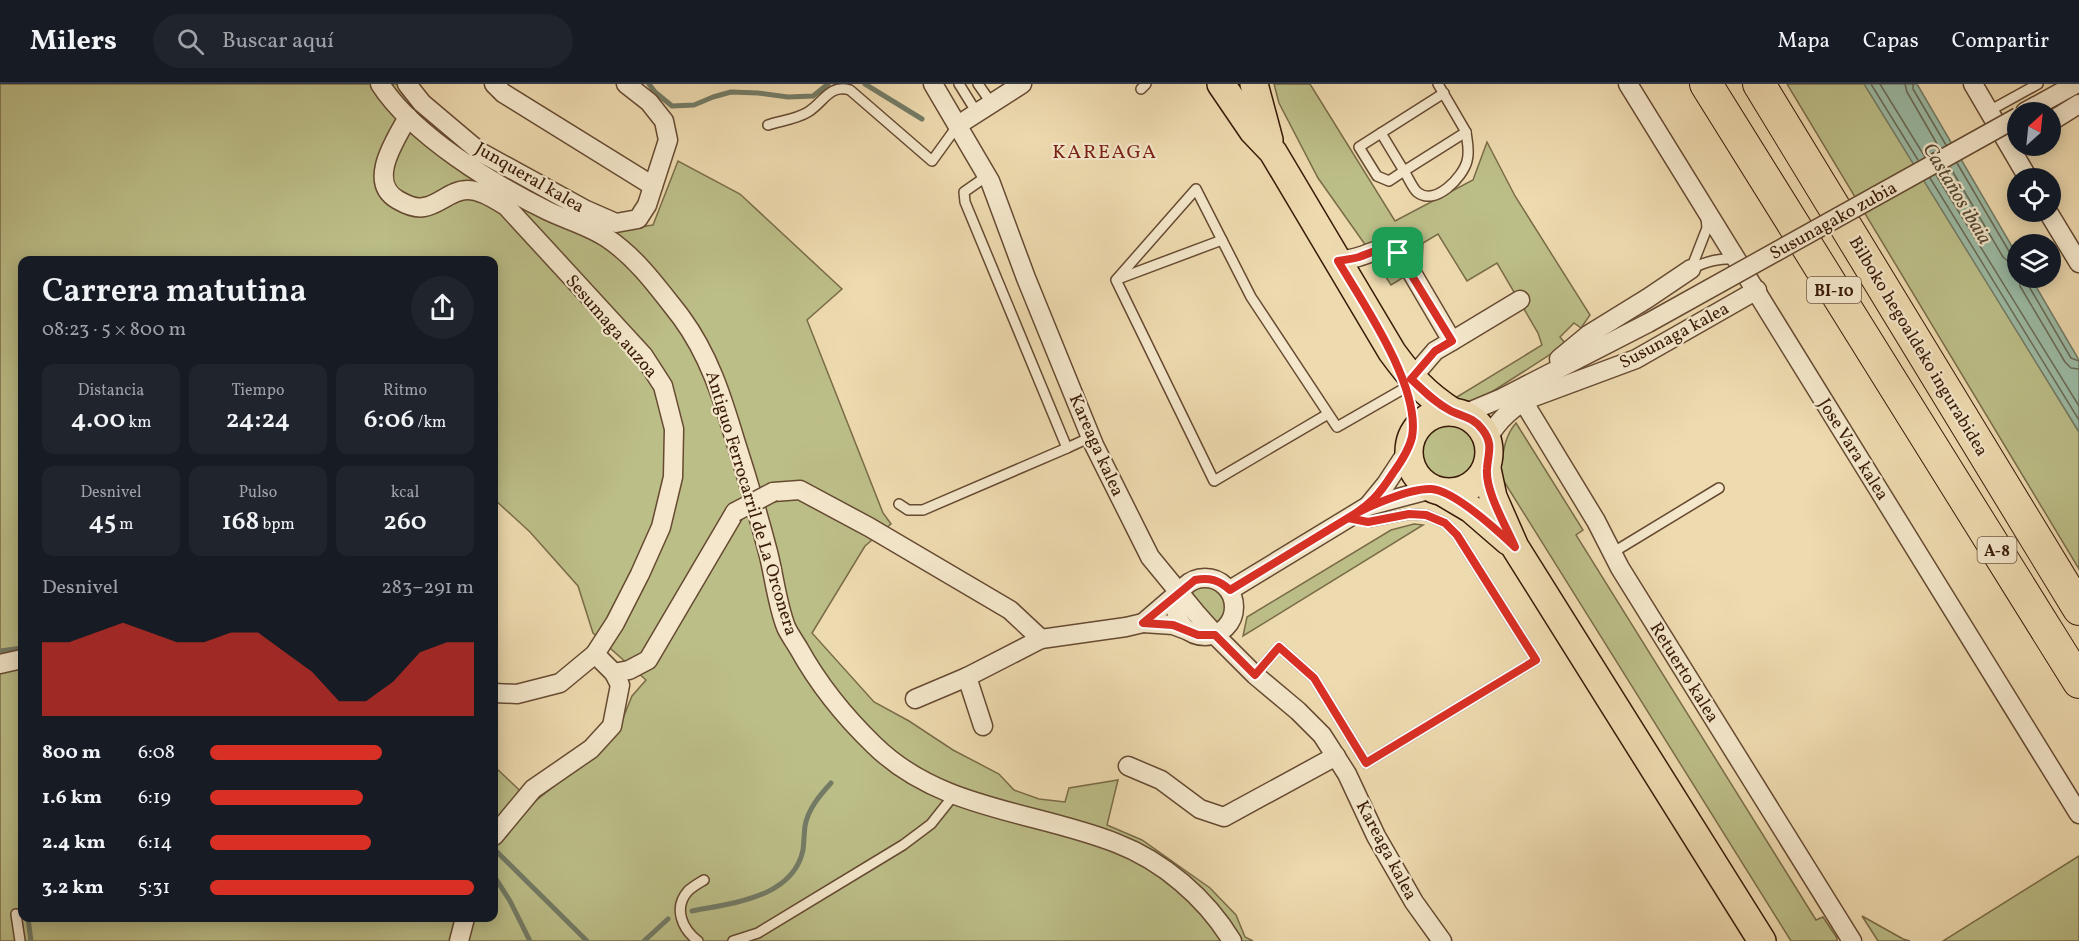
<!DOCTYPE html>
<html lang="es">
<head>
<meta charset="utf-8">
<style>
	body { margin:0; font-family:Vollkorn,serif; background:#20242c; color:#f1f3f6; height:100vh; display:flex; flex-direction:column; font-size:22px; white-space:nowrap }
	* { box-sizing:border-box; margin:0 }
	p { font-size:20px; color:#9ea1a6 }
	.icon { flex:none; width:33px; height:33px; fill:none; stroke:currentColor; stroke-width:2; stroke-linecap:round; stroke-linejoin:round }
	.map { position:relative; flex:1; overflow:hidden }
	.panel { position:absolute; left:18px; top:172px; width:480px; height:666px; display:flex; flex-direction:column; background:#171b24; border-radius:12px; box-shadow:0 3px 15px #0003 }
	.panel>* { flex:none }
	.needle { width:39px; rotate:27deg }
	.fabs { position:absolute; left:2007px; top:18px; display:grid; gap:12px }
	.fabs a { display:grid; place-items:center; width:54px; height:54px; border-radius:50%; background:#171b24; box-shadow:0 3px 15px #0003; font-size:30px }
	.pin { position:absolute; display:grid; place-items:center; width:51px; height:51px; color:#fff; margin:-26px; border-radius:12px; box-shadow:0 3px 9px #0006 }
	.round { display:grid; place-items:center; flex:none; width:63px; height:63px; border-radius:32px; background:#20242c }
	.summary { display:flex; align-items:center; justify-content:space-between; height:102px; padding:0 24px }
	h1 { font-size:33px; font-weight:600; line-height:45px }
	.metrics { display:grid; grid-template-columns:repeat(3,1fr); gap:9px; height:102px; padding:6px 24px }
	.metrics div { display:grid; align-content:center; border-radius:12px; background:#20242c; text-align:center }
	.metrics b { font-size:26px; font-weight:600 }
	.metrics small { font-size:16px; font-weight:400 }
	.metrics p { font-size:16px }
	.chart { height:168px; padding:12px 24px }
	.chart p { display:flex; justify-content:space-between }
	.chart svg { width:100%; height:108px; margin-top:6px; fill:#d93025; opacity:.7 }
	ul { padding:0 24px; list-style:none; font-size:20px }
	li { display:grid; grid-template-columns:96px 72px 1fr; align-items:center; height:45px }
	li i { height:15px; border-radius:8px; background:#d93025 }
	header { display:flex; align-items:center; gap:36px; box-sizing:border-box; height:84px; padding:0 30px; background:#171b24; border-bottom:2px solid #363941 }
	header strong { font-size:28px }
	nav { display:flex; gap:33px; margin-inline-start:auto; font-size:21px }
	.search { width:420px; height:54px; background:#20242c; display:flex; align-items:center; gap:15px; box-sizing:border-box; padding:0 21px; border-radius:33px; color:#9ea1a6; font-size:22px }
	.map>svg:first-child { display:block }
</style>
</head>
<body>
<header>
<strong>Milers</strong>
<div class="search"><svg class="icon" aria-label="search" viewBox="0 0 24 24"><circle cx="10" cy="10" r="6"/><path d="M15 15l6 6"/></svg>Buscar aquí</div>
<nav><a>Mapa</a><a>Capas</a><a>Compartir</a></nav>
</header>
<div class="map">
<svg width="2079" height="857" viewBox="0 0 2079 857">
	<rect width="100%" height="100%" fill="#eedaaf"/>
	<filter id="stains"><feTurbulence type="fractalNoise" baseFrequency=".00333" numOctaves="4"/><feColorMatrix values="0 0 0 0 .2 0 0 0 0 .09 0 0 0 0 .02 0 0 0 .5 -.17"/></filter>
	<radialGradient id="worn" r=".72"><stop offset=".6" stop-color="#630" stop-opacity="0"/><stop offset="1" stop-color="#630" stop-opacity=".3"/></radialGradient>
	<g fill="#bcbe88" stroke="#7a6c48" stroke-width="1.5" fill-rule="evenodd">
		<path d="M0,0H398L411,21L477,75L612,147L653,141L678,77L740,110L842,205L807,236L883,429L891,440L865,462L812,549L874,618L909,637L953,666L999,690L1014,706L1039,715L1065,718L1069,704L1118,696L1107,741L1142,756L1210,804L1236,831L1245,853L1253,857H0ZM22,177H494V415L530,448L578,502L593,549L646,596L632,612L621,639L568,691L533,719L494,682V834H22Z"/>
		<path d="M1274,0H1310L1395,137L1473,96L1487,58L1515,112L1590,231L1581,244L1574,239L1560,253L1565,259L1551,270L1476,318L1464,319L1452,316L1542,261L1538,249L1497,179L1467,197L1438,150L1423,159L1422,182L1391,201L1364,159L1318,94L1279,19Z"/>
		<path d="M1787,0H1866L2079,348V485Z"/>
		<circle cx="1450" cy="367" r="31"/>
		<path d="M1516,339L1583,446L1576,451L1816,836L1823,833L1837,854V857H1791L1500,391C1503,372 1503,354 1516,339Z"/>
		<path d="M1414,440L1423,441L1243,552L1247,533L1391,446Z"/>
		<path d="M1209,501C1227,510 1237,530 1214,540L1186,511L1198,502Z"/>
		<path d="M2079,772V857H1943Z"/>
		<path d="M1862,832L1903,855L1910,857H1878Z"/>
	</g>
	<path fill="#9bbba5" stroke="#737b66" stroke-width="1.5" d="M1864,0H1917L2017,171L2018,194H2031L2079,276V348Z"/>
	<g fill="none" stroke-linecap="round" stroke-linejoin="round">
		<g stroke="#6a6a56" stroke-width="1.5">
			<path d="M1871,0L1918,76"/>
			<path d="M1880,0L1925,73"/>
			<path d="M1905,0L1907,8L1940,65"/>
			<path d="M1913,0V5L1946,61"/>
			<path d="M1957,79L2010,169L2018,173"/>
			<path d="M1950,83L2003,173L2010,179L2018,180"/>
			<path d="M1936,91L2079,322"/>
			<path d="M1930,94L2079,336"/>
			<path d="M2019,194L2020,202L2065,278L2071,284L2079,285"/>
			<path d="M2026,194L2027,199L2071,274L2079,277"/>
		</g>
		<g stroke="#737b66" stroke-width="5">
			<path d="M649,0L655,8L672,22L694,21L713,13L731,8L758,9L788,13L813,12L828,0"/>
			<path d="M865,0L922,35"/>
			<path d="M0,567L22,564"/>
			<path d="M494,765L587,857"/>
			<path d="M494,792L510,817L530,857"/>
			<path d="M692,827C732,819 793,814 803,766C804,758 804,750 805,742C808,725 820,711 831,699"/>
			<path d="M28,834L31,857"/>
			<path d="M644,857L668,835"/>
		</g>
		<g stroke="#664a31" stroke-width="12">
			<g id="service">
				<path d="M959,0L977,29"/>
				<path d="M978,0L992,20"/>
				<path d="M1438,0L1466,48L1404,87L1381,49L1444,9"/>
				<path d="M1141,5L1146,0"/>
				<path d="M1989,27L2038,0"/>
				<path d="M768,41C780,37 797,35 808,28C824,18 829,0 850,6L932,77L958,41"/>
				<path d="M1381,49L1359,63L1377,92L1389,97L1404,87C1408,93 1412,103 1417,108C1435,123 1463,93 1467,77C1470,67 1467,57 1466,48"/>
				<path d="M987,92L964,108L965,118L1067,364L1091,353"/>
				<path d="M1691,185L1707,144L1706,133"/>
				<path d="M1691,185C1707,177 1719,174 1737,175"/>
				<path d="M1118,195L1222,156"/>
				<path d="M1328,330L1214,397L1116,196L1196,105L1251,213L1337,343L1405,304"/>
				<path d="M899,420L908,426H923L1067,364"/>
				<path d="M1612,469L1719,404"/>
				<path d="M1255,591L1279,563L1314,594L1366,679L1536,576L1457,451L1445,439L1426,431L1409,430L1368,438L1351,434"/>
				<path d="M16,830L20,857"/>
				<path d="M698,857C682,845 673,824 688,807C692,803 699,799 704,796"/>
				<path d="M733,857L758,849L903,761L931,740L954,711"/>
			</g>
		</g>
		<g stroke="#664a31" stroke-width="21">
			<g id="minor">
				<path d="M380,0C413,51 494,101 548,127C567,136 589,142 607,154C637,174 659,205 681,233C709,271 722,313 735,356C747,393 758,430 768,468C774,491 777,520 786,543C789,550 795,558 799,565C819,601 844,632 874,661C940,726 1035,727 1116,759C1163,777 1206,814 1232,857"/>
				<path d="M407,0L422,19L480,68L584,125L616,139L638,135L647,121L668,56L664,37L649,18L626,0"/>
				<path d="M494,0L503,9L653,102"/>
				<path d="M933,0L990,97L1026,194L1094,361L1150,473L1196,529L1220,556L1255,591L1298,627L1322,651L1347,690L1376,752L1414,818L1442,857"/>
				<path d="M1628,0L2079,730"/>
				<path d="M1973,0L2028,94"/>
				<path d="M2025,28L2076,0"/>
				<path d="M408,33C396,55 366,98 398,116C405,120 416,125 424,123C439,121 451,106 467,106C481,106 494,115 506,122L643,271L663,302L674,345L673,393L661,443L640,490L615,539L595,570L560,599L517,610L494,609"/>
				<path d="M2050,38L2079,20"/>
				<path d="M958,41L1022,0"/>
				<path d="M2048,128L2079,179"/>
				<path d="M1338,177C1345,176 1351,175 1358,173C1379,167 1387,156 1405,177L1452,257L1435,267L1411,295"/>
				<path d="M1757,206L1636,275L1523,317L1596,437L1620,484L1852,857"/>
				<path d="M1452,257L1520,216"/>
				<path d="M1559,275L1588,251L1648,214L1691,185"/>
				<path d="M1460,329L1471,327L1502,314L1648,239"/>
				<path d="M1487,355C1499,335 1513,323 1532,312"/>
				<path d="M773,408L800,406L869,443L1010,526L1041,555"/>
				<path d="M1368,422L1386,400L1409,365"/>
				<circle cx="1205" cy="523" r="29"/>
				<path d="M1230,506L1368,422L1432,405"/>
				<path d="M1179,508L1143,539L1173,541L1189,547"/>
				<path d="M0,580L22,575"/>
				<path d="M614,589L629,586L648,576L735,428"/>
				<path d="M915,615L967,593"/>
				<path d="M983,642L967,593L1041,555L1126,543L1143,539"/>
				<path d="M1128,682L1161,696L1200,725L1224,733L1336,672"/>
				<path d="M494,752L533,705L591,665L612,642L620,601L614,589L595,570"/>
				<path d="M459,857L465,834"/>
			</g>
		</g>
		<g stroke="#381a07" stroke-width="30">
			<g id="primary">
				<path d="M1221,0L1253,47L1273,68L1392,268C1411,294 1425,310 1453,328"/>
				<path d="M1254,0L1269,56"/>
				<circle cx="1449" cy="368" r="40"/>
				<path d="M1487,385L1493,413L1515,463L1762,857"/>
				<path d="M1444,409L1471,425L1508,457"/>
			</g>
		</g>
		<g stroke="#381a07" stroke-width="34">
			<g id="motorway">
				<path d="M1706,0L2079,598"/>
				<path d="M1759,0L2079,525"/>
			</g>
		</g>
		<use href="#service" stroke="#f4e7cb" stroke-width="9"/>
		<use href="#minor" stroke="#f4e7cb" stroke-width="18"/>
		<use href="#primary" stroke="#eedaaf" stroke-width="27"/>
		<use href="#motorway" stroke="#eedaaf" stroke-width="32"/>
		<g stroke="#664a31" stroke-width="21" stroke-linecap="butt">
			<g id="minor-bridge">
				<path d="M1648,239L2018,33"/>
				<path d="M735,428L773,408"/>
			</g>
		</g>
		<use href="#minor-bridge" stroke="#f4e7cb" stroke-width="18"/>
	</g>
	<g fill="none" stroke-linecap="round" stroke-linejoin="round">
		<g stroke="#fff" stroke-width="12">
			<path id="route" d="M1398,169C1382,161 1374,168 1359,173C1352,175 1345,176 1338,177C1363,219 1421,303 1412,353C1409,366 1401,378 1393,389C1379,411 1370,421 1348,434L1230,506C1219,496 1209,493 1195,496L1143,539L1173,541L1198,551H1215L1255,591L1279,563L1314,594L1366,679L1536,576L1457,451L1445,439L1426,431L1409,430L1368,438L1348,434C1366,423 1410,404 1431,405C1454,406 1498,447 1515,463C1506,442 1485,407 1487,385C1488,369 1494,360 1482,345C1473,333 1463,333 1451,327C1435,319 1423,306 1411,295L1435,267L1452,257L1398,169"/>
		</g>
		<use href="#route" stroke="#d93025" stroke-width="8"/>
	</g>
	<g text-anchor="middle" stroke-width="4.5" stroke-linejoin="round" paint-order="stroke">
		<g fill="#f4e7cb" stroke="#705842" stroke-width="1.5">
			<rect x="1807" y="193" width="54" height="26" rx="4.5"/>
			<rect x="1977.5" y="453" width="39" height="26" rx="4.5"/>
		</g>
		<g font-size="16" font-weight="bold" fill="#381a07">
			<text x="1834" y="212">BI-10</text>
			<text x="1997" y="472">A-8</text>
		</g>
		<g font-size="18" fill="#381a07" stroke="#f4e7cb">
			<text transform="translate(530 93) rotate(30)" y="6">Junqueral kalea</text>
			<text transform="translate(1833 136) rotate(-29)" y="6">Susunagako zubia</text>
			<text transform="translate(612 242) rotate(49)" y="6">Sesumaga auzoa</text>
			<text transform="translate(1674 251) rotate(-28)" y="6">Susunaga kalea</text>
			<text transform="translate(1919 262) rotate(59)" y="6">Bilboko hegoaldeko ingurabidea</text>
			<text transform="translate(1097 361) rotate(66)" y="6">Kareaga kalea</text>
			<text transform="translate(1854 365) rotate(58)" y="6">Jose Vara kalea</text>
			<text transform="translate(752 419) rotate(73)" y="6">Antiguo Ferrocarril de La Orconera</text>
			<text transform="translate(1685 588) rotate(58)" y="6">Retuerto kalea</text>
			<text transform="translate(1387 766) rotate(62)" y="6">Kareaga kalea</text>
		</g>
		<g font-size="20" letter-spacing="1.5" fill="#7a1f14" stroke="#f4e7cb">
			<text x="1105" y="74">KAREAGA</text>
		</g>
		<g font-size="20" font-style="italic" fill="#564a36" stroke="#f4e7cb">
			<text transform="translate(1958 109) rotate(59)" y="7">Castaños ibaia</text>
		</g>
	</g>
	<rect width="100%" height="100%" filter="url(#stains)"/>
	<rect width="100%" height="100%" fill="url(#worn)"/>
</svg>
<div class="fabs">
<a><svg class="needle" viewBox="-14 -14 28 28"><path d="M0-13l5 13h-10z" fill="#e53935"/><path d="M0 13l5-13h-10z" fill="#9ea1a6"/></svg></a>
<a><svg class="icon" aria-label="locate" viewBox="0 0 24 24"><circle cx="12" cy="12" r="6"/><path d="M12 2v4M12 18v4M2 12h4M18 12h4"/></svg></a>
<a><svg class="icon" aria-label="layers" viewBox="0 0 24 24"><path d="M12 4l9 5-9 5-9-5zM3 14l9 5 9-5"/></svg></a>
</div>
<div class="pin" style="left:1398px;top:169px;background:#1e9e55"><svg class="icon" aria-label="arrive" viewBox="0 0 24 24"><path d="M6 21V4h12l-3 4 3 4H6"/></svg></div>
<section class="panel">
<div class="summary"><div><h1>Carrera matutina</h1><p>08:23 · 5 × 800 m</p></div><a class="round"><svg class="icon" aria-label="share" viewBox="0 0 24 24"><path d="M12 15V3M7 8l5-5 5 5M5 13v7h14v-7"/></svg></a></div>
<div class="metrics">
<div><p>Distancia</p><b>4.00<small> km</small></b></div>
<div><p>Tiempo</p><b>24:24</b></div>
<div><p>Ritmo</p><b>6:06<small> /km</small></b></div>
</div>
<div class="metrics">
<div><p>Desnivel</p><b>45<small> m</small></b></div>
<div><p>Pulso</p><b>168<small> bpm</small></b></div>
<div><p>kcal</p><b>260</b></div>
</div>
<div class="chart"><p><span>Desnivel</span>283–291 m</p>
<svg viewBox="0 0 160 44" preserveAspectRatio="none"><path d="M0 44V14L10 14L20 10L30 6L40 10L50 14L60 14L70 10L80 10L90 18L100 26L110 38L120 38L130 30L140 18L150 14L160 14V44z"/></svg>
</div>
<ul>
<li><b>800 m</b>6:08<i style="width:65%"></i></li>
<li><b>1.6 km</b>6:19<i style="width:58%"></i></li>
<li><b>2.4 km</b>6:14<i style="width:61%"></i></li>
<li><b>3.2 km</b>5:31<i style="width:100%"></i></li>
</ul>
</section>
</div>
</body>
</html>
